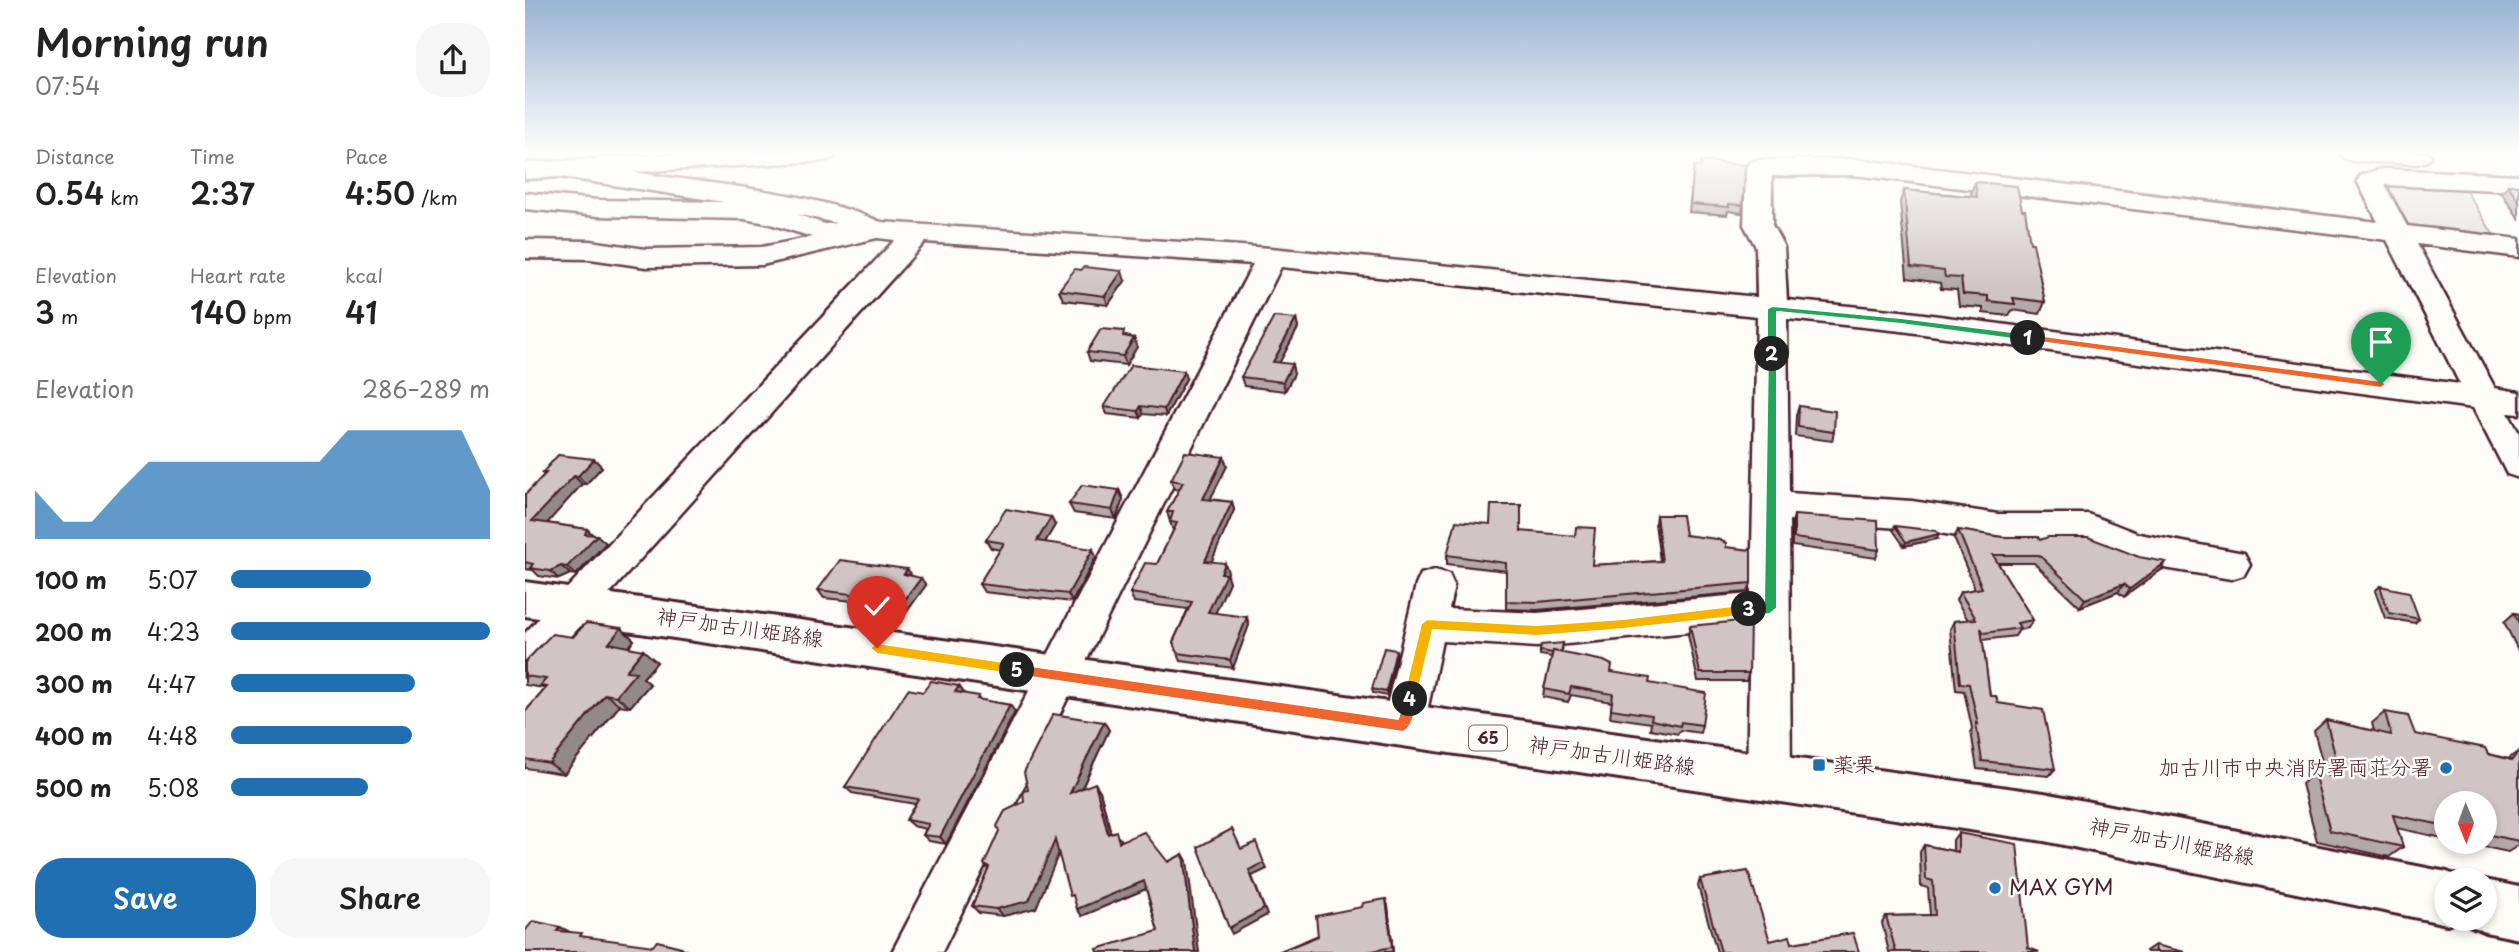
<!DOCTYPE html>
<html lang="en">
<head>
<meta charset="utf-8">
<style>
	body { margin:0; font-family:"Playpen Sans","Klee One",sans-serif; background:#f6f6f6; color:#222; height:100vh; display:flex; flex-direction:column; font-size:26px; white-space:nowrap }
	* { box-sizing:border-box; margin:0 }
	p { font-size:23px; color:#767676 }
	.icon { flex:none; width:38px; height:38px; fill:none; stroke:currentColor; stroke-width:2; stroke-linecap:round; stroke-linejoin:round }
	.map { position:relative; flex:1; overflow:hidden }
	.details { display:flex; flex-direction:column; background:#fff; width:525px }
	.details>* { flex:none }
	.needle { width:46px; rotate:179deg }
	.fabs { position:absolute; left:1909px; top:791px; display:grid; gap:14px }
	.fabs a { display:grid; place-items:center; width:63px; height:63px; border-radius:50%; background:#fff; box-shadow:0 4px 10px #0003; font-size:35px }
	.pin { position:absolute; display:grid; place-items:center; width:60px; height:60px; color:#fff; margin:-72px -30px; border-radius:50% 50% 50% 0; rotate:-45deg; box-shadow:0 0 7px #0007 }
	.pin .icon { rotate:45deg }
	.km { position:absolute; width:35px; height:35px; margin:-18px; border-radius:50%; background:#222; color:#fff; font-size:19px; line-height:35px; text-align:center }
	.round { display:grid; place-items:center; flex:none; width:74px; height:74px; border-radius:28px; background:#f6f6f6 }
	.head { display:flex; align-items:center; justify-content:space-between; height:119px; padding:0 35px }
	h1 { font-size:38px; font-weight:600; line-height:52px }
	.figures { display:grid; grid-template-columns:repeat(3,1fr); gap:10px; height:119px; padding:7px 35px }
	.figures div { display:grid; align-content:center }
	.figures b { font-size:30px; font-weight:600 }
	.figures small { font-size:19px; font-weight:400 }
	.figures p { font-size:19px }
	.chart { height:196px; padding:14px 35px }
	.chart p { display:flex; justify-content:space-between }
	.chart svg { width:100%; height:126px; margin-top:7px; fill:#1f6fb2; opacity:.7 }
	.action { display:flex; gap:14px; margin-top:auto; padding:14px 35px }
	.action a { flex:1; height:80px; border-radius:28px; background:#1f6fb2; color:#fff; font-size:28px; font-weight:600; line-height:80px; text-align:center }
	.action a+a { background:#f6f6f6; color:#222 }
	ul { padding:0 35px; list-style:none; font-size:23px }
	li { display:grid; grid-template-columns:112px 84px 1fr; align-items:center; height:52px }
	li i { height:18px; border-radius:9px; background:#1f6fb2 }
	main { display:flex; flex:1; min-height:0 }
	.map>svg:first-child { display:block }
</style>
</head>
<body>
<main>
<section class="details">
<div class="head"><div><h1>Morning run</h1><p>07:54</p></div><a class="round"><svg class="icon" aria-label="share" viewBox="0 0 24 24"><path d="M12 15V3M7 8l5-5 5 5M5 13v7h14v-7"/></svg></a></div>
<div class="figures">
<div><p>Distance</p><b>0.54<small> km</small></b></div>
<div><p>Time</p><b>2:37</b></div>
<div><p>Pace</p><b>4:50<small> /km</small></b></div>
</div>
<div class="figures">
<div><p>Elevation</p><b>3<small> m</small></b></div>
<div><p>Heart rate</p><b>140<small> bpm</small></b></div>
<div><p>kcal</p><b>41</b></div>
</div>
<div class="chart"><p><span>Elevation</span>286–289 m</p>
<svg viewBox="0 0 160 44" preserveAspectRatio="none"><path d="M0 44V27L10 38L20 38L30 27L40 17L50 17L60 17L70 17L80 17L90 17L100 17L110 6L120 6L130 6L140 6L150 6L160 27V44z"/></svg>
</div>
<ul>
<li><b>100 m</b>5:07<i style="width:54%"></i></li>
<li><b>200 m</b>4:23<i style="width:100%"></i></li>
<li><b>300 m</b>4:47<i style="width:71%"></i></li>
<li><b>400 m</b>4:48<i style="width:70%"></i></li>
<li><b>500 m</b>5:08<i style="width:53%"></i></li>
</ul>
<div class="action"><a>Save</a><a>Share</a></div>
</section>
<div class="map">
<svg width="1994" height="952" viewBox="0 0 1994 952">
	<rect width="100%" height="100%" fill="#fdfcf7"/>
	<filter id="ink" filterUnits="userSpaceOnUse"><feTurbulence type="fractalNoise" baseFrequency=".0143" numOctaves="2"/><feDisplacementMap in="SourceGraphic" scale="14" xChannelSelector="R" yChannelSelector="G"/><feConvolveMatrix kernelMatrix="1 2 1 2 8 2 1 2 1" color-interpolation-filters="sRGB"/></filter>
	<g filter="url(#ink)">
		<path fill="#e3dcda" stroke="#967e82" stroke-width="2" d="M1856,180L1936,183L1973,242L1877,230Z"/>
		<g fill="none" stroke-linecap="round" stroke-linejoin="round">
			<g stroke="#4a1f2b" stroke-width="5">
				<g id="minor">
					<path d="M166,153H312L308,158L299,161L108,172C188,185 281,190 356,222L746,248L1232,297L1231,247L1219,225L1221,168L1225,162L1234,160L1329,159L1853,222L1832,181L1836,175L1857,169L1994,175V191L1860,185L1882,226L1994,239V257L1892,244L1970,388L1994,392V414L1983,413L1994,433V478L1982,474L1948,408L1376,331L1262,319L1264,493L1387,501L1473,514H1563L1614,534L1719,553L1725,564L1719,575L1706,579L1609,563L1559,542H1473L1387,529L1264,520L1266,779L1260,793L1244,799L1228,793L1222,779L1225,626L1012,647L917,641L899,726L893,739L878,745L863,739L857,726L891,585L896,574L910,570L924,574L929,585L924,609L1012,613L1226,594L1232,316L756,267L417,952H367L728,264L400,242L14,672L0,677V633L370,240L352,238L237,265L121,267L65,259L0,258V240L65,241L121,249L237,247L287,237L242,223L219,219L73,216L0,209V193L73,200L199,202L35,177L0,179V163ZM1329,175L1862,240L1935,384L1376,311L1262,300L1259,247L1247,225V176ZM271,214L311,223H312L300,224Z"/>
					<path d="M1815,153H1904L1906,156L1902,161L1893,164L1828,161L1819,158Z"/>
				</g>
			</g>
			<g stroke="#4a1f2b" stroke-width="6">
				<g id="major">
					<path d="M0,582L1519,793L1922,872L1941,880H1922V919H1935L1922,924L1519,841L0,616Z"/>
					<path d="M1959,880H1960L1994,887V939L1960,932L1942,924L1939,919H1960Z"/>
				</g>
			</g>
			<use href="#minor" fill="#fdfcf7" fill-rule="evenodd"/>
			<use href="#major" fill="#fdfcf7" fill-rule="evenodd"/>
		</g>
		<g fill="#b3a9a9" stroke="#4a1f2b" stroke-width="2">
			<path d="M1169,166L1218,205L1217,213L1203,211L1202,215L1164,212Z"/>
			<path d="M1450,182L1505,243L1520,302L1515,314L1487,310L1484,316L1458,313V308L1434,306L1432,290L1416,289L1415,283L1382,278L1375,202L1379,190L1446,196V193Z"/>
			<path d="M1983,185H1994V219L1977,193Z"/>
			<path d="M600,281L583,305L538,300L534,290Z"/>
			<path d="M771,319L773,328L754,363L769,374L760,391L719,386L716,377Z"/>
			<path d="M601,336L609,338L612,347L601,365L565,361L562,352Z"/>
			<path d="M661,379L641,416L618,414L616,418L582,414L579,407Z"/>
			<path d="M1274,406L1309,432L1307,441L1270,436L1271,415Z"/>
			<path d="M699,457L702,466L685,499L707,502L709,510L686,562L703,572L702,576L704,582L690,613L724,625L708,668L656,661L648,642L663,609L609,602L605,593L632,564L648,531L642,512L654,490L649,489L646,480Z"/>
			<path d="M69,459L77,467L61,484H57L22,523L62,529L68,535L81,543L51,575L45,574L34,579L14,576L8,570L0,569V495L19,475L17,473Z"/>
			<path d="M594,490L598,499L591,519L549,513L544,504Z"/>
			<path d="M1131,515L1160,535L1201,547L1226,583L1223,592L1012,610L981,609V571L922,564V555L996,531L1067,565L1135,561L1130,523Z"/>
			<path d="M1269,515L1354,550L1351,558L1267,546V523Z"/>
			<path d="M530,525L520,542L571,557L547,602L459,592L454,584L475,550L466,548L461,540Z"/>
			<path d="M1370,526L1412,539L1379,546L1368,530Z"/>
			<path d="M1433,530L1477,537L1515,540L1636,570L1599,597L1593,592L1555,607L1509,563H1473L1508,620L1503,628L1494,630L1490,636L1457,640L1465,696L1530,769L1524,776L1452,769L1446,731L1447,728L1439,691L1431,690L1425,629L1429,621L1443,620L1431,600L1435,592L1450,589L1429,538Z"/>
			<path d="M387,576L401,585L370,628L335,621L329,614L339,602L299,598L293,590Z"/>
			<path d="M1855,586L1894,619L1890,623L1860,618L1850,591Z"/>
			<path d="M1989,613L1994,614V652L1979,622Z"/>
			<path d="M1165,626L1224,673L1221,681H1173L1163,635Z"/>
			<path d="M96,628L109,640L104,647L132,662L118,678L125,684L105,707L95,705L39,774L0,768V712L20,689L18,688L0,685V662L48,637Z"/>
			<path d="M1038,643L1037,653L1087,672L1124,683L1177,725L1175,733L1155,730L1153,734L1125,729L1126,723L1085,717L1087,702L1046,695L1043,702L1018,697L1019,689L1027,657L1015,655V651Z"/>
			<path d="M872,654L862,696L848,693L847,689Z"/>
			<path d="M434,686L439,693V694L456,700L485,705L490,712L421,844L404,841L398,835L401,829L388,826L381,820L390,804L327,793L320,787L398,692Z"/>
			<path d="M1860,712L1890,734L1983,759L1994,751V845L1983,852L1936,842H1960V803H1922V839L1872,828L1878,847L1864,857L1792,841L1777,784L1789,773L1801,776L1789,731L1801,720L1849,731L1847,723Z"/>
			<path d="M579,722L584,730L557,788L575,791L586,833L596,839V841L643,862L658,854L662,861L633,931L621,889L557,916L533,853L511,908L478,916L454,913L447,906L463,869L459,864L499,802L503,790Z"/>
			<path d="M1433,833L1503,948L1514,952H1364L1357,923L1361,916L1405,915L1403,888L1396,886L1395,852L1399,845L1428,851V840Z"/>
			<path d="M1175,879L1245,941L1334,952H1192L1173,886Z"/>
			<path d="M863,906L868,952H753Z"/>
			<path d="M1630,945L1631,952H1622L1621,951Z"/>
		</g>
		<g fill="#928a89" stroke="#4a1f2b" stroke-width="2">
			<path d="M597,271L600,281L583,305L580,296Z"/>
			<path d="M771,319L773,328L750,371L748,362Z"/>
			<path d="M609,338L612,347L601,365L598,356Z"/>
			<path d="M767,364L769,374L760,391L758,382Z"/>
			<path d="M659,371L661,379L641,416L639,409Z"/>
			<path d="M616,406L618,414L616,418L613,411Z"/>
			<path d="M699,457L702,466L681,508L678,499Z"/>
			<path d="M69,459L77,467L61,484L53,476Z"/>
			<path d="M49,476L57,484L16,530L7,521Z"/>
			<path d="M594,490L598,499L591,519L587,510Z"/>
			<path d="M707,502L709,510L683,570L680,561Z"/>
			<path d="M526,517L530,525L516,549L512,541Z"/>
			<path d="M62,529L70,537L72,535L81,543L51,575L42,567Z"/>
			<path d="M1414,534L1412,539L1379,546L1381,542Z"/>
			<path d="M568,549L571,557L547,602L543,594Z"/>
			<path d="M1641,562L1636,570L1599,597L1605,589Z"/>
			<path d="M700,563L703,572L702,576L704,582L687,621L683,612Z"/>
			<path d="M36,566L45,574L34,579L25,571Z"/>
			<path d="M382,569L387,576L379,574Z"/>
			<path d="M396,578L401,585L370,628L364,621Z"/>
			<path d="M1599,584L1593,592L1555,607L1560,599Z"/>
			<path d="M722,617L724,625L708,668L705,660Z"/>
			<path d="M96,628L109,640L97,655L84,643Z"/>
			<path d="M118,650L132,662L118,678L125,684L105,707L91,696L101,671Z"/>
			<path d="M871,650L872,654L862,696L861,692Z"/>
			<path d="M434,686L439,693L435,699L430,692Z"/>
			<path d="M80,694L95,705L39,774L24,763Z"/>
			<path d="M485,705L490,712L421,844L415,837Z"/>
			<path d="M579,722L584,730L551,800L545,793Z"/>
			<path d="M570,783L575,791L588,842L583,834Z"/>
			<path d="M530,840L536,848L511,908L478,916L471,909Z"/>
			<path d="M658,854L662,861L674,952H670Z"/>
			<path d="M739,863L742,869L727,876L742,915L707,934L704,928L724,870Z"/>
			<path d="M619,881L623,888L557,916L552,909Z"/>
			<path d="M861,899L863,906L868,952L867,947Z"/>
			<path d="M35,927L47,933L32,931Z"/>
			<path d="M156,947L164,952H153Z"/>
		</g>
		<g fill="#d0c5c4" stroke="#4a1f2b" stroke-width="2">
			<path d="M1176,161L1220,165L1218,205L1204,204V207L1165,204L1169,166L1176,167Z"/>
			<path d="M1450,182L1492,186L1497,210H1500L1505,243H1508L1520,302L1488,298L1490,304L1463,301V296L1438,294L1436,278L1420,277L1419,271L1386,267L1379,190L1452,197Z"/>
			<path d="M1983,185H1994V201Z"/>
			<path d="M559,267L597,271L580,296L534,290L550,269L556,270Z"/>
			<path d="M749,317L771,319L748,362L767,364L758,382L716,377Z"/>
			<path d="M576,329L599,331L598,336L609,338L598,356L562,352Z"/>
			<path d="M606,365L659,371L639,409L616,406L613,411L579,407Z"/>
			<path d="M1274,406L1310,411L1309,432L1273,427Z"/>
			<path d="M660,452L699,457L678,499L707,502L680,561L700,563L696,573L701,574L683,612L722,617L705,660L653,653L648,642L667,602L605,593L620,563L632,564L652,523L645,522L648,512H642L658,482L646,480Z"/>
			<path d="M33,455L69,459L53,476H49L7,521L62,529L60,534L72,535L42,567L36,566L25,571L5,568L8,564L0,562V495L21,473H17Z"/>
			<path d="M557,485L594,490L587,510L544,504Z"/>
			<path d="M966,505H996V531L1050,536L1051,527L1070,528L1067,565L1137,561L1131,515H1157L1160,535L1192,539L1201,543V547L1226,550V583L1012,602L981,601V563L922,555L931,521L965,524Z"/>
			<path d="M481,509L526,517L512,541L568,549L543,594L454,584L479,543L461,540Z"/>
			<path d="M1269,515L1353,521L1354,550L1269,538Z"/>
			<path d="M1370,526L1411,531L1414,534L1381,542Z"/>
			<path d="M1433,530L1477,537H1513L1515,540L1523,537H1563L1614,557L1641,562L1605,589L1599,584L1560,599L1514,555H1468L1508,620L1492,623L1495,628L1459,633L1456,628L1465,696H1471L1473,703L1518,710L1530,769L1457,761L1451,723L1453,724L1444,684L1435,683L1429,621L1451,619L1435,592L1457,588Z"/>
			<path d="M315,560L382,569L379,574L396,578L364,621L329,614L343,596L293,590Z"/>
			<path d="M1855,586L1884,592L1894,619L1864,613Z"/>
			<path d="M1989,613L1994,614V623Z"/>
			<path d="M1225,620L1224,673H1175L1165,626Z"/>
			<path d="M61,623L96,628L84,643L118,650L101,671L111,672L91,696L80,694L24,763L0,759V712L22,687L15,686L21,679L0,676V662L27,634L48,637Z"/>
			<path d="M1038,643L1036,653L1028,651V653L1015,651L1016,645Z"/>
			<path d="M859,648L871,650L861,692L847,689Z"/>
			<path d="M1028,651L1079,661L1087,665L1086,672L1125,678L1124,683L1181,693L1177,725L1156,722L1155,726L1126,720L1127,715L1086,709L1088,694L1046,687L1044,694L1019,689Z"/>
			<path d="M406,681L434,686L430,692L454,696L452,699L485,705L415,837L398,835L404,824L381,820L393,799L320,787L383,689L398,692Z"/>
			<path d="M1860,712L1883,716L1890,734L1960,748L1963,754L1987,760L1994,751V841L1960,834V803H1922V826L1868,815L1878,847L1805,831L1789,773L1816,778L1801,720L1866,735Z"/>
			<path d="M528,714L579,722L545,793L570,783L583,834L591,831L594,842L619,832L643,862L658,854L670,952H573L572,949L633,931L619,881L552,909L548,895L545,896L530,840L504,901L471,909L447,906L464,867L459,864L474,831L472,826L480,811L499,802L498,791L503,790L499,772Z"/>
			<path d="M707,829L716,849L731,842L739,863L724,870L739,909L704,928L673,847Z"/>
			<path d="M1433,833L1492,844L1503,948L1514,952H1371L1361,916L1410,915L1408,881L1401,879L1399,845L1433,852Z"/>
			<path d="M1223,871L1245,941L1265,936L1267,943L1328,933L1334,952H1195H1196L1175,879Z"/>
			<path d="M861,899L867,947L842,952H753L793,936L791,916L837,907L838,903Z"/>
			<path d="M8,921L35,927L32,931L57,933L55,936L128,946L132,941L156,947L153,952H0V931Z"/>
			<path d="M1630,945L1660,952H1631Z"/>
		</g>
	</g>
	<linearGradient id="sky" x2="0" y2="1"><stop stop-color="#98b3d2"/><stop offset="0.53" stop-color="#fefefb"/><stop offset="1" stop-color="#fefefb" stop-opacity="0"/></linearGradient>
	<rect width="1994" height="287" fill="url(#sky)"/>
	<path fill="#f0652b" stroke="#fff" stroke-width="2" d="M1503,334L1856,381L1861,384L1856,388L1500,340V335Z"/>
	<path fill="#22a559" stroke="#fff" stroke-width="2" d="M1247,306L1376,318L1503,334L1508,338L1503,341L1376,324L1252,312V354L1247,358L1242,354V309Z"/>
	<path fill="#22a559" stroke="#fff" stroke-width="2" d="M1243,352L1252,354V608L1245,614L1224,615L1217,609L1219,606L1239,603Z"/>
	<path fill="#f5b400" stroke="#fff" stroke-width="2" d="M1224,604L1230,609L1224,615L1098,629L1012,636L908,630L891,699L885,705L878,699L896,624L902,619L1012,625L1098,619Z"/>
	<path fill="#f0652b" stroke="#fff" stroke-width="2" d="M492,664L873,719L880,695H890C893,705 888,728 878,732L492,675L486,670Z"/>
	<path fill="#f5b400" stroke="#fff" stroke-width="2" d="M352,643L492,664L499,670L492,675L352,654L345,648Z"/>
	<g fill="#1f6fb2" stroke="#fdfcf7" stroke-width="2.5">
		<rect x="1287" y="758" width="14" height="14" rx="3.5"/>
		<circle cx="1921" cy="768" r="7"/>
		<circle cx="1470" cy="888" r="7"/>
	</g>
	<g text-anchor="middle" stroke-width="5" stroke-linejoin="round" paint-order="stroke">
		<rect fill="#fdfcf7" stroke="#806168" stroke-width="2" x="944" y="725.5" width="38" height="25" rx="5"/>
		<g font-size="16" font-weight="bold" fill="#4a1f2b">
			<text x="963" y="744">65</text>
		</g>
		<g font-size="21" fill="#4a1f2b" stroke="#fdfcf7">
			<text transform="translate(215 628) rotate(8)" y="7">神戸加古川姫路線</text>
			<text transform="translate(1087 756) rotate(8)" y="7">神戸加古川姫路線</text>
			<text transform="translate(1647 842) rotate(11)" y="7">神戸加古川姫路線</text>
		</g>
		<g font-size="21" fill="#4a1f2b" stroke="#fdfcf7" text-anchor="start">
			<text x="1308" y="772">薬栗</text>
			<text x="1907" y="775" text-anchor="end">加古川市中央消防署両荘分署</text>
			<text x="1484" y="895">MAX GYM</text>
		</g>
	</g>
</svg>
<div class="fabs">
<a><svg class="needle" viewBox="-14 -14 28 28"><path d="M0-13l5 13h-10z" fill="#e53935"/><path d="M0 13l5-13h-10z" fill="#767676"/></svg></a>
<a><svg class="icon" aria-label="layers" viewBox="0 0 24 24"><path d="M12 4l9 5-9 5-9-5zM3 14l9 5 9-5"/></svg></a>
</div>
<div class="pin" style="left:1856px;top:384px;background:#1e9e55"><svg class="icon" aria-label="arrive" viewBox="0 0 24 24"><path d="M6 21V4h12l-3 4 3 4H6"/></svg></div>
<div class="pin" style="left:352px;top:648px;background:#d93025"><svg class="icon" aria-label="check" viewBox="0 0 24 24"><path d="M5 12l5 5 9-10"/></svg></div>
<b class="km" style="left:1503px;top:338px">1</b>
<b class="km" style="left:1247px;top:354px">2</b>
<b class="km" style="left:1224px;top:609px">3</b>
<b class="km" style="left:885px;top:699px">4</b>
<b class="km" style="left:492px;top:670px">5</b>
</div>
</main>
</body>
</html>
